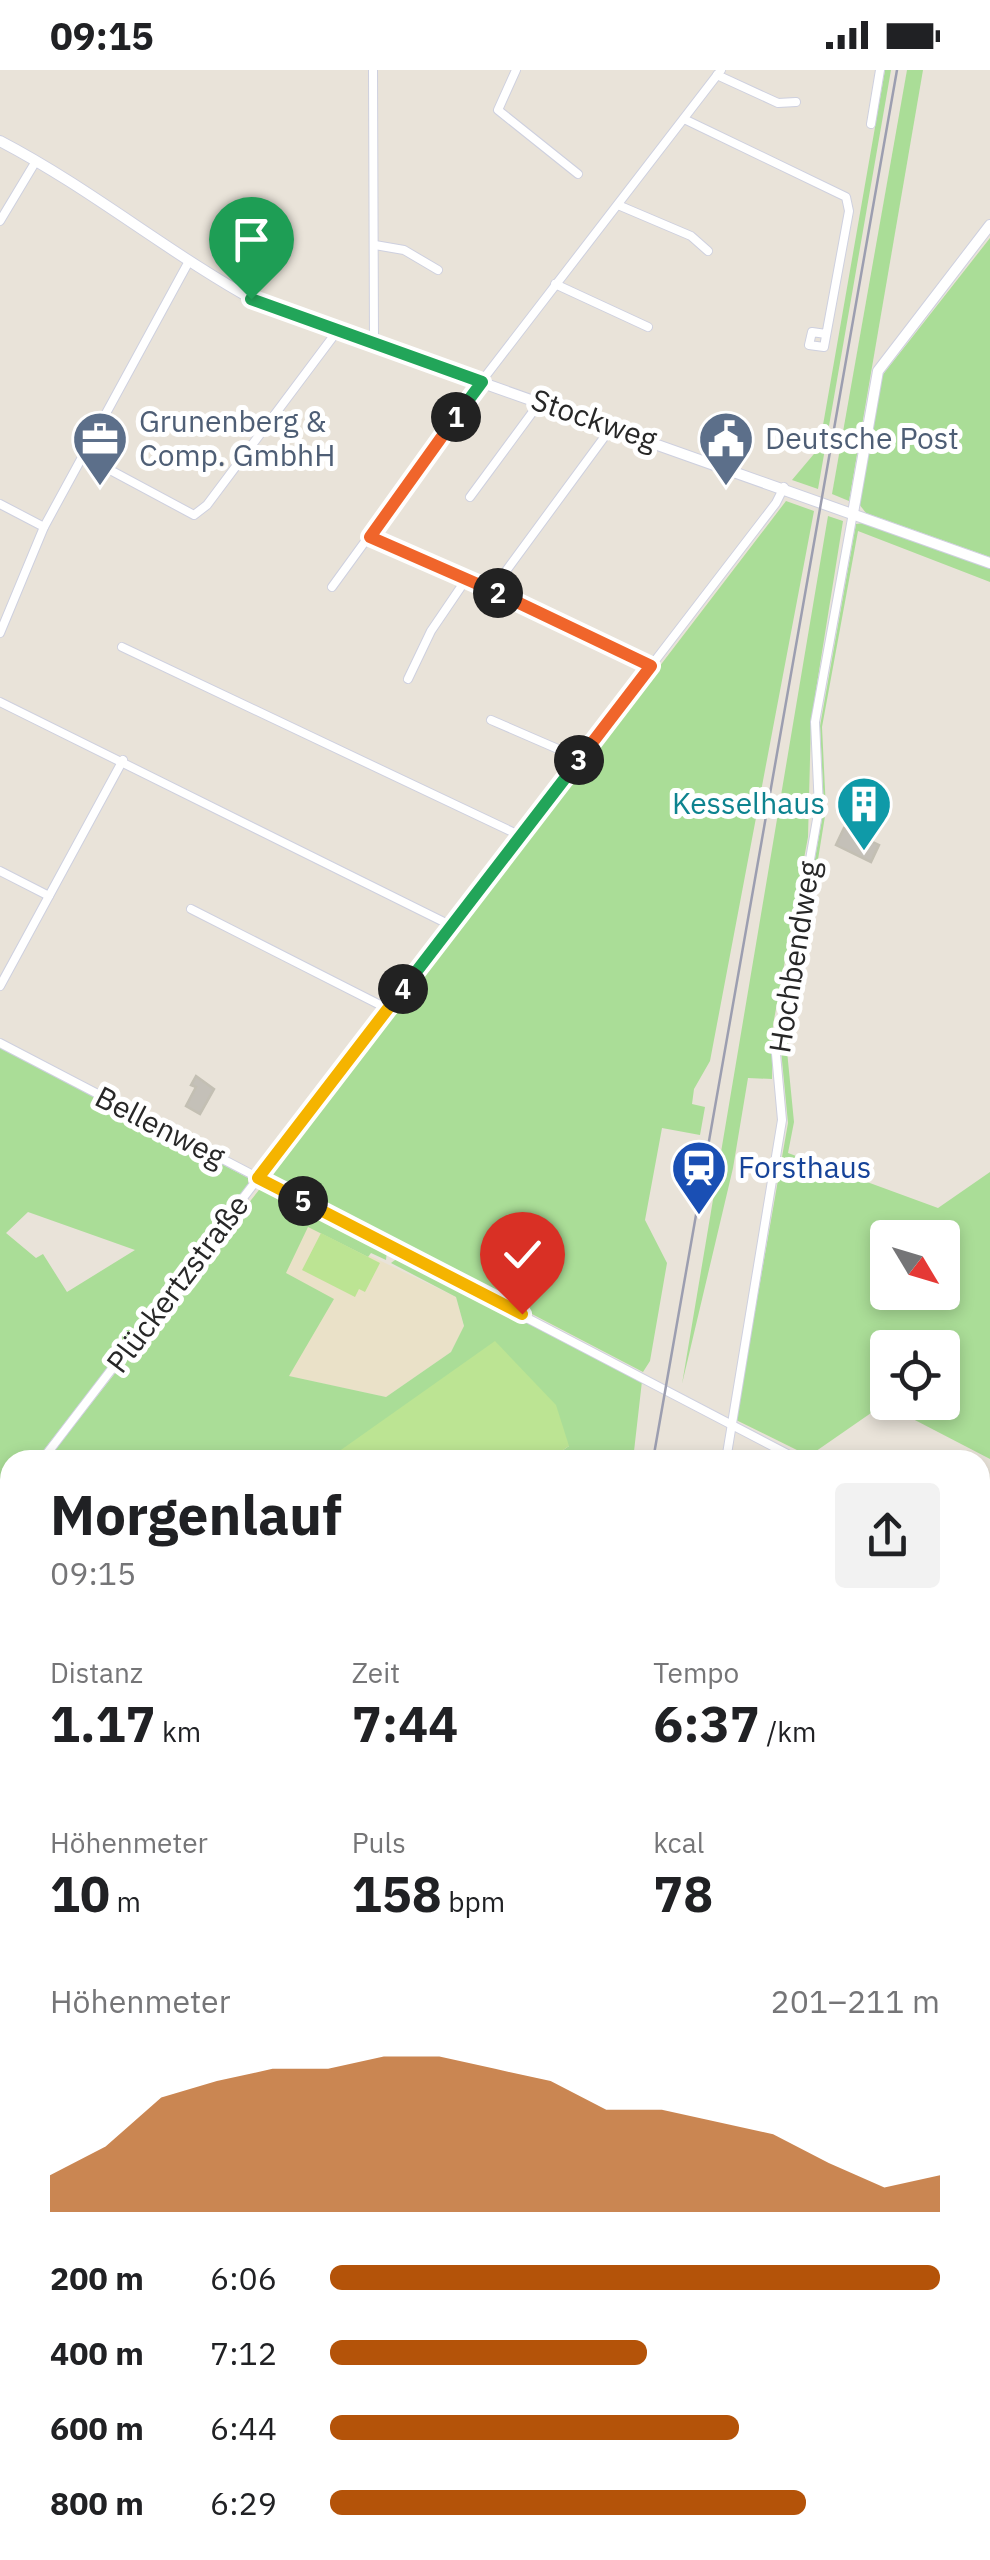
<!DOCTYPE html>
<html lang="de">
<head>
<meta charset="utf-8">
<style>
	body { margin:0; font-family:"IBM Plex Sans",sans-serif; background:#f2f2f2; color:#202124; height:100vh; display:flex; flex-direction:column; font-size:38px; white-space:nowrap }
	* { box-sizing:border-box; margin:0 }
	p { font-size:32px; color:#757577 }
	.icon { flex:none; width:55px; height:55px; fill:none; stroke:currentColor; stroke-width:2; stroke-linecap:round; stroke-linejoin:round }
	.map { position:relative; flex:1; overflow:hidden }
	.drawer { position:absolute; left:0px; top:1380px; width:990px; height:1110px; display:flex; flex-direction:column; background:#fff; border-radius:30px 30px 0 0; box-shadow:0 5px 15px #0003 }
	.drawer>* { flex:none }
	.needle { width:65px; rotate:128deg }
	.fabs { position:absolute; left:870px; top:1150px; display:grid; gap:20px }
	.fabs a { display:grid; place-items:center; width:90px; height:90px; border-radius:10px; background:#fff; box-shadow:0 5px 15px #0003; font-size:50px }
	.pin { position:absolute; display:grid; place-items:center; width:85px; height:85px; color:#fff; margin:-102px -42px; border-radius:50% 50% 50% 0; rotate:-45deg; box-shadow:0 0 10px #0007 }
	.pin .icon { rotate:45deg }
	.km { position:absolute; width:50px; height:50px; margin:-25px; border-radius:50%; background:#222; color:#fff; font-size:28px; line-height:50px; text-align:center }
	.round { display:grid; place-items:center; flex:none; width:105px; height:105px; border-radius:10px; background:#f2f2f2 }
	.head { display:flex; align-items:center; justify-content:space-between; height:170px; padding:0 50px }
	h1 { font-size:55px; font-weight:800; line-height:75px }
	.stats { display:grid; grid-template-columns:repeat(3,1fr); gap:15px; height:170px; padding:10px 50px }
	.stats div { display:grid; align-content:center }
	.stats b { font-size:50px; font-weight:800 }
	.stats small { font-size:28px; font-weight:400 }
	.stats p { font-size:28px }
	.chart { height:280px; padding:20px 50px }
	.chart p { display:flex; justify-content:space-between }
	.chart svg { width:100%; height:180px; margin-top:10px; fill:#b45309; opacity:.7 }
	ul { padding:0 50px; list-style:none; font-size:32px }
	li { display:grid; grid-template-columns:160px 120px 1fr; align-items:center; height:75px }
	li i { height:25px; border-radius:12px; background:#b45309 }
	.status { display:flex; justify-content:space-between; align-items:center; height:70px; padding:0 50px; background:#fff; direction:ltr }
	.status svg { height:28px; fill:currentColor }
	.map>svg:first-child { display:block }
</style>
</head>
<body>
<div class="status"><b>09:15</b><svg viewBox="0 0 49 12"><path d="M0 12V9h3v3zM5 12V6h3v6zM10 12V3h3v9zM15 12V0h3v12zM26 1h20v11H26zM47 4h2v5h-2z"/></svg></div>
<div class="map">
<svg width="990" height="2490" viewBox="0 0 990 2490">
	<rect width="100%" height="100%" fill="#e9e3d9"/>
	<path fill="#eae1c8" d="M308,1156L456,1227L464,1257L451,1282L386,1327L288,1306L285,1203Z"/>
	<g fill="#aadd97" fill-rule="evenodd">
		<path d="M885,0H891L818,419L792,410L819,378Z"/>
		<path d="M907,0H923L849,431L832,424Z"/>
		<path d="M990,168V487L866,443L859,434L881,307Z"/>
		<path d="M786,431L814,441L710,991L694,1019L692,1034L705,1037L700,1065L662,1058L645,1150L667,1193L650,1291L643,1302L269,1107Z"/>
		<path d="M828,446L843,451L811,651L808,767L773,955L772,1009L748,1008L733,1098L682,1314Z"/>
		<path d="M863,453L990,498V512L858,461L822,657L826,740L787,981L794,1052L788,1083L938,1138L990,1102V1389L884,1334L809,1386L736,1350L788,1053L781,980L824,738L820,656L856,454ZM888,1168H942V1222H888ZM888,1278H942V1332H888Z"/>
		<path d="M0,977L248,1108V1116L36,1390H10V1424L0,1437ZM28,1142L135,1180L67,1222L43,1184L36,1188L6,1163Z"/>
		<path d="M262,1116L387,1181L386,1190L371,1183L368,1187L308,1157L286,1203L334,1229L289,1306L386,1327L451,1282L464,1256L456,1227L391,1193L399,1187L642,1311L633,1390H549L569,1376L338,1383L343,1390H47Z"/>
		<path d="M10,1438V2076L0,2078V1451Z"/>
	</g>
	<g fill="#bce493">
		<path d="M321,1163L380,1193L365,1222L359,1219L355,1227L302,1200Z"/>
		<path d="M495,1271L556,1335L569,1376L549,1390H343L338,1382Z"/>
	</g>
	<g fill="#c4c0b8" stroke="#c3bfb3" stroke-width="2.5">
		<path d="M844,758L879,775L871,792L836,775Z"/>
		<path d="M196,1006L214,1019L200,1044L186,1036L196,1017L191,1015Z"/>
	</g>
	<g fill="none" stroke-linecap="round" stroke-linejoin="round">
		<g stroke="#ced0df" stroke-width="10">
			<g id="minor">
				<path d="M373,0L374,272"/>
				<path d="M516,0L498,40L578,104"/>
				<path d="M717,5L778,33L796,32"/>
				<path d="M684,49L846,127L849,141L824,277L809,275L812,262L826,264"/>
				<path d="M871,54L880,0"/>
				<path d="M618,135L691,166L708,181"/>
				<path d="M0,151L36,91"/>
				<path d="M375,175L404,180L438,200"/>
				<path d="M555,214L648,257"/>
				<path d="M84,386L194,445L207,435L338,260"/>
				<path d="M470,427L540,332"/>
				<path d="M0,434L44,457"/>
				<path d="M370,467L467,508L651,596"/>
				<path d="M332,517L481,312L721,0"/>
				<path d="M492,520L611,358"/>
				<path d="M0,563L44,457L188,193"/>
				<path d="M122,577L521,766"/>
				<path d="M408,609L431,561L467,508"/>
				<path d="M0,632L452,856"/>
				<path d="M491,650L581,689"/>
				<path d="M0,801L49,826"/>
				<path d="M191,839L388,939"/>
				<path d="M0,916L123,690"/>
				<path d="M0,973L799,1390"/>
				<path d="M42,1390L776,433L784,417"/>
				<path d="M726,1390L782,1050L776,984L819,738L815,652L853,443"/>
				<path d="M0,1444L10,1431"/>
				<path d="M980,1485L990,1490"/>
				<path d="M980,1993L990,1990"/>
				<path d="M980,2174L990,2173"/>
				<path d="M696,2480V2490"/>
				<path d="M778,2487L816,2480"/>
				<path d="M444,2490L446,2480"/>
				<path d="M551,2490L553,2480"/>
			</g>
		</g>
		<g stroke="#ced0df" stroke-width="12">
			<g id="tertiary">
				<path d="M0,71C92,119 172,186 263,235L990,493"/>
				<path d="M853,443L878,301L990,155"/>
			</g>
		</g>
		<use href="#minor" stroke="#fff" stroke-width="8"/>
		<use href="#tertiary" stroke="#fff" stroke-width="10"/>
		<g stroke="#9c9eb0" stroke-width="2.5">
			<path d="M653,1390L897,0"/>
			<path d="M460,2490L461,2480"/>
		</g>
	</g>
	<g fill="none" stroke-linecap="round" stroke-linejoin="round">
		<g stroke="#fff" stroke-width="20">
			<path id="split-1" d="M251,229L482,312L456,347"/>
		</g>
		<g stroke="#fff" stroke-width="20">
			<path id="split-2" d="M456,347L370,467L498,523"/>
		</g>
		<g stroke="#fff" stroke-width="20">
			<path id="split-3" d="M498,523L651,596L579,690"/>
		</g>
		<g stroke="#fff" stroke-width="20">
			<path id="split-4" d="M403,919L579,690"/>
		</g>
		<g stroke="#fff" stroke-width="20">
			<path id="split-5" d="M303,1131L258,1108L403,919"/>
		</g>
		<g stroke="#fff" stroke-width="20">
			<path id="split-6" d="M303,1131L522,1244"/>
		</g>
		<use href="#split-1" stroke="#22a559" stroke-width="12"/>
		<use href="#split-2" stroke="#f0652b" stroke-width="12"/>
		<use href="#split-3" stroke="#f0652b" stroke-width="12"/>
		<use href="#split-4" stroke="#22a559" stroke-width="12"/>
		<use href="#split-5" stroke="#f5b400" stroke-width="12"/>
		<use href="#split-6" stroke="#f5b400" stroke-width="12"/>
	</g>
	<defs>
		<g id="office-pin" transform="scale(2.875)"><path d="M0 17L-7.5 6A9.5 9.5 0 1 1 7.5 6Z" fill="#5c6f8a" stroke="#fff"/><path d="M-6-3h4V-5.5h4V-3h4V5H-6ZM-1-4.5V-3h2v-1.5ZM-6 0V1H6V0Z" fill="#fff"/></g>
		<g id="civic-pin" transform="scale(2.875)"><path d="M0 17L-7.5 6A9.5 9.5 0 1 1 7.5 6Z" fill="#5c6f8a" stroke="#fff"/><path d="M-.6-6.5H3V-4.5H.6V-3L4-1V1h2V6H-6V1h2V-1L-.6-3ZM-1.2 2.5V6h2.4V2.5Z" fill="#fff"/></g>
		<g id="building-pin" transform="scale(2.875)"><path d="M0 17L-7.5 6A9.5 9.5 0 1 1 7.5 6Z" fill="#0f9aa8" stroke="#fff"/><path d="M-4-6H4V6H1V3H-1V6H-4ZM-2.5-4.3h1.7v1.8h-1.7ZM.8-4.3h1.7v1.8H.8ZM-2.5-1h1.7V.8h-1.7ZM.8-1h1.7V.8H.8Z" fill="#fff"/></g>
		<g id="station-pin" transform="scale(2.875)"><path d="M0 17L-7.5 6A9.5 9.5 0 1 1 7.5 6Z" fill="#1a4fb4" stroke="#fff"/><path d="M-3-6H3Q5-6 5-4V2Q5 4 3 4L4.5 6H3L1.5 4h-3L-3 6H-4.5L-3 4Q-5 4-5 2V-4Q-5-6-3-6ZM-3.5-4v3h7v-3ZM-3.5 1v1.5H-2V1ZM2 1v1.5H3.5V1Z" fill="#fff"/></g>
	</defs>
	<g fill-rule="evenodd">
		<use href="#office-pin" x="100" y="369"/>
		<use href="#civic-pin" x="726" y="369"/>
		<use href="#building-pin" x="864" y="734"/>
		<use href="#station-pin" x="699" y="1098"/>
	</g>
	<g text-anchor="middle" stroke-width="10" stroke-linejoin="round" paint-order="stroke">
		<g font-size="30" fill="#272727" stroke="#fff">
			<text transform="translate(594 350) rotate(19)" y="10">Stockweg</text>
			<text transform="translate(795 887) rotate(-81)" y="10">Hochbendweg</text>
			<text transform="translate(160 1057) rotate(27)" y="10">Bellenweg</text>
			<text transform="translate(178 1214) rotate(-53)" y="10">Plückertzstraße</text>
		</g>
		<g font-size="30" fill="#4e5e75" stroke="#fff" text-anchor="start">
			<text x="139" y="362">Grunenberg &amp;<tspan x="139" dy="34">Comp. GmbhH</tspan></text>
			<text x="765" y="379">Deutsche Post</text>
		</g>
		<g font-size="30" fill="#0d838f" stroke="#fff" text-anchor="end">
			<text x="825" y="744">Kesselhaus</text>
		</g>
		<g font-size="30" fill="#164399" stroke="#fff" text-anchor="start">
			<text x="738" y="1108">Forsthaus</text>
		</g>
	</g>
</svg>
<div class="fabs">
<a><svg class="needle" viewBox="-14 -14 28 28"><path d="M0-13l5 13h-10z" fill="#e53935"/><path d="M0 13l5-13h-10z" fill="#757577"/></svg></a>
<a><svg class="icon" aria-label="locate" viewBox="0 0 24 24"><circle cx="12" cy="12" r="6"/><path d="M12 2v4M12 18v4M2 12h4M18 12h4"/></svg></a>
</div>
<div class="pin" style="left:251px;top:229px;background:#1e9e55"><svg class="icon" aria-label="arrive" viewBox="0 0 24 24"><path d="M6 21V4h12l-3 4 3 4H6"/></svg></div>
<div class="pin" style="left:522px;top:1244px;background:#d93025"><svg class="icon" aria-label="check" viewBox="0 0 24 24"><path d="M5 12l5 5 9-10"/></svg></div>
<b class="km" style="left:456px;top:347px">1</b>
<b class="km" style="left:498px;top:523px">2</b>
<b class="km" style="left:579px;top:690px">3</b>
<b class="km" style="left:403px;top:919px">4</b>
<b class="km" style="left:303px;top:1131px">5</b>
<section class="drawer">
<div class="head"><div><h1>Morgenlauf</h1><p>09:15</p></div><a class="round"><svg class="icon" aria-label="share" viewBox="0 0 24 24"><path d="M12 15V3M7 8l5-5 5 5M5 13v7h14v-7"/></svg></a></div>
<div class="stats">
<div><p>Distanz</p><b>1.17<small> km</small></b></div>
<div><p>Zeit</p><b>7:44</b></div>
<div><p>Tempo</p><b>6:37<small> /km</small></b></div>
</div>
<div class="stats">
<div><p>Höhenmeter</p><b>10<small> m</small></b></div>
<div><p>Puls</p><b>158<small> bpm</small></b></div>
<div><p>kcal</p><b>78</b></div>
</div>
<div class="chart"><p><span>Höhenmeter</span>201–211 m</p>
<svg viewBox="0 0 160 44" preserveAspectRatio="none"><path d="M0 44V35L10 28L20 16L30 12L40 9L50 9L60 6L70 6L80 9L90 12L100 19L110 19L120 22L130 25L140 32L150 38L160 35V44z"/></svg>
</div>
<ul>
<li><b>200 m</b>6:06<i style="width:100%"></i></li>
<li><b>400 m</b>7:12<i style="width:52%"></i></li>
<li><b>600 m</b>6:44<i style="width:67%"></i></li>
<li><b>800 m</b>6:29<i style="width:78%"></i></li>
</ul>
</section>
</div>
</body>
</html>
